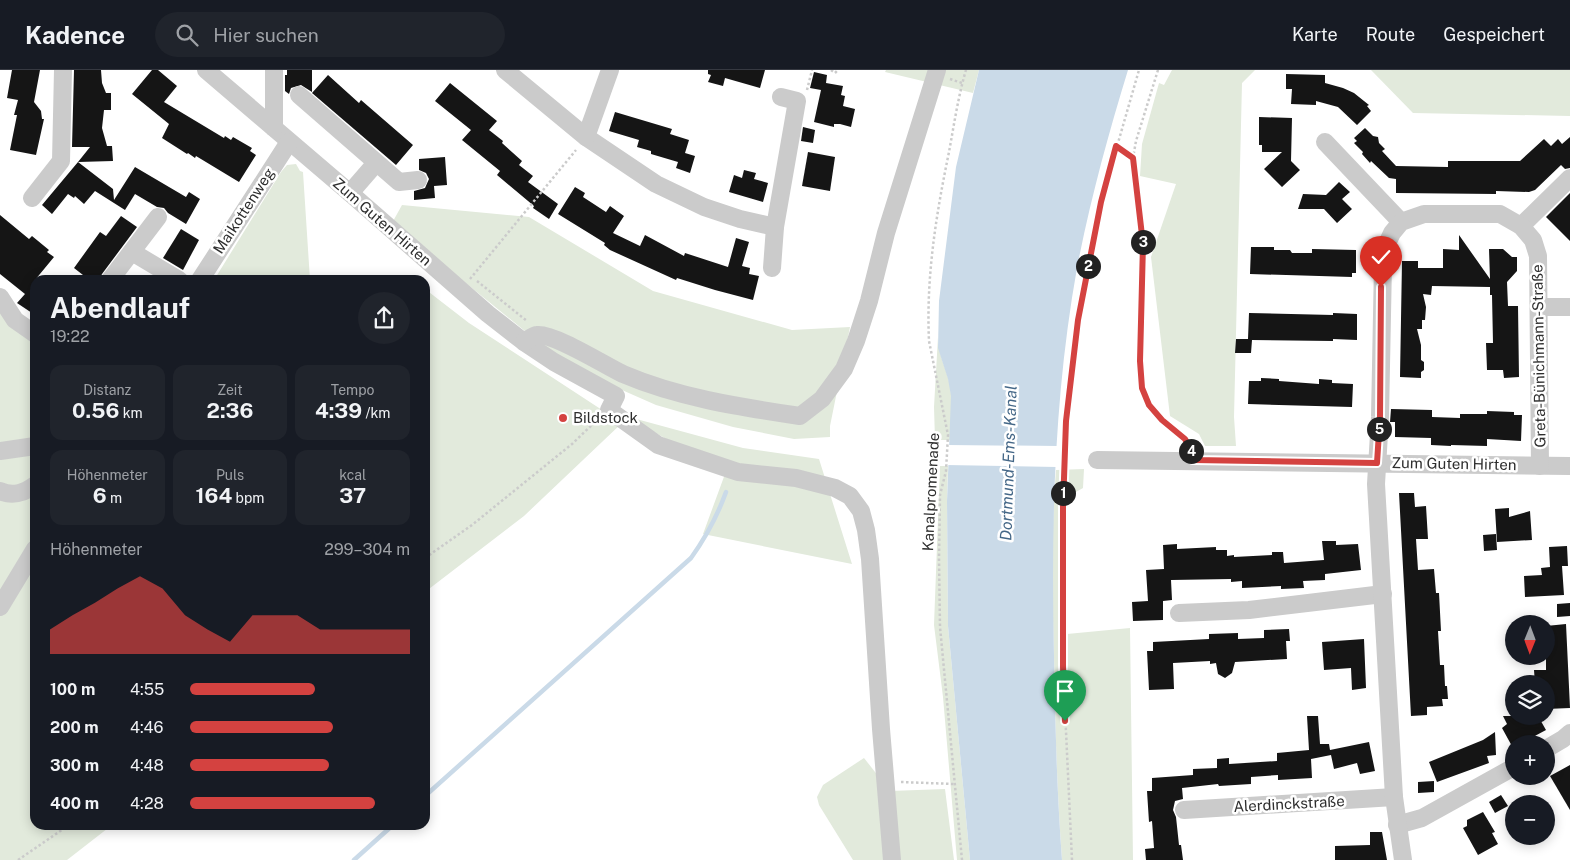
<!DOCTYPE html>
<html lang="de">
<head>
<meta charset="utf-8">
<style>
	body { margin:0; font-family:"Public Sans",sans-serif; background:#20242c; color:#f1f3f6; height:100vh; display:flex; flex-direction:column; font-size:19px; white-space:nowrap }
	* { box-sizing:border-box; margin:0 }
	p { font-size:16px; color:#9ea1a6 }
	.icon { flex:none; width:28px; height:28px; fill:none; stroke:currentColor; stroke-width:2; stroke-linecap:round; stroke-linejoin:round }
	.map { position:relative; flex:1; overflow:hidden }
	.sheet { position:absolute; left:30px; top:205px; width:400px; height:555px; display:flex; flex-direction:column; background:#171b24; border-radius:15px; box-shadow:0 2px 12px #0003 }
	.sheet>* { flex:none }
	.needle { width:32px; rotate:181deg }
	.controls { position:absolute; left:1505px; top:545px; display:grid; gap:10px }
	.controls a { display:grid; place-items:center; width:50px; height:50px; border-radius:50%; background:#171b24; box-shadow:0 2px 12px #0003; font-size:25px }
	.pin { position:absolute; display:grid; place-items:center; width:42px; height:42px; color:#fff; margin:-51px -21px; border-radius:50% 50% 50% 0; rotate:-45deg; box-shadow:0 0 5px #0007 }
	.pin .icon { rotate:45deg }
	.km { position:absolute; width:25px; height:25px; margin:-12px; border-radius:50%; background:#222; color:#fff; font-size:14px; line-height:25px; text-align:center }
	.round { display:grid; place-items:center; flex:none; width:52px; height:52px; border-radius:26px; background:#20242c }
	.headline { display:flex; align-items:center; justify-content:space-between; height:85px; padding:0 20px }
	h1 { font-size:28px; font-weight:700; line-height:38px }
	.figures { display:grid; grid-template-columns:repeat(3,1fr); gap:8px; height:85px; padding:5px 20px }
	.figures div { display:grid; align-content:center; border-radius:12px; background:#20242c; text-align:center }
	.figures b { font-size:21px; font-weight:700 }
	.figures small { font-size:14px; font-weight:400 }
	.figures p { font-size:14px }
	.chart { height:140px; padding:10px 20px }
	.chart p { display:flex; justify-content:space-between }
	.chart svg { width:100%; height:90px; margin-top:5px; fill:#d44240; opacity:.7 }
	ul { padding:0 20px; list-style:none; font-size:16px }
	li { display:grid; grid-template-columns:80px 60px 1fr; align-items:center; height:38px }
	li i { height:12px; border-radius:6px; background:#d44240 }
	header { display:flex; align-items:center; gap:30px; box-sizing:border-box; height:70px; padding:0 25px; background:#171b24; border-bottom:1px solid #363941 }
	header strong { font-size:24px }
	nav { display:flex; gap:28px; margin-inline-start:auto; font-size:18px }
	.search { width:350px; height:45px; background:#20242c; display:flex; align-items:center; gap:12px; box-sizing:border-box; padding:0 18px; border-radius:28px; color:#9ea1a6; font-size:19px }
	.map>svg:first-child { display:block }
</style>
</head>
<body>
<header>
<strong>Kadence</strong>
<div class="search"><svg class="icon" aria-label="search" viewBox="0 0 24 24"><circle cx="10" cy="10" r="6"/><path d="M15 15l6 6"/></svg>Hier suchen</div>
<nav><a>Karte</a><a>Route</a><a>Gespeichert</a></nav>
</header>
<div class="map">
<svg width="1570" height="790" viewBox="0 0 1570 790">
	<rect width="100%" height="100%" fill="#fff"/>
	<g fill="#e2eadc">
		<path d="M886,0H979L973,23L885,2Z"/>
		<path d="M1172,0H1255L1242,13L1234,347L1236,376H1205L1199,364L1170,346L1151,187L1176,114L1140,106L1142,74L1159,13L1164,15Z"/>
		<path d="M1371,0H1570V46L1413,43Z"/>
		<path d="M296,94L300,101L303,102L310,210H214L281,102L287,95Z"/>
		<path d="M402,135L529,147L653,221L792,260L850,257L830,356V367L794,369L733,357L656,335L597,309L547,279L392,153Z"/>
		<path d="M425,219L469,253L622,353L524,446L425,522Z"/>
		<path d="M0,241L35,266V755H112L67,790H0Z"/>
		<path d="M938,267C938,285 947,299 950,316C953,333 951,352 950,370H935L934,337Z"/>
		<path d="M629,347L743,378L819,389L852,494L703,464L725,404Z"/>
		<path d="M940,396H948L947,431L948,556L970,790H957L943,627L934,555Z"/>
		<path d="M1084,399L1083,418L1067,427L1065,463L1068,514L1067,564L1130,558L1133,790H1062C1057,722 1055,654 1054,585C1052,524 1051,461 1056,400Z"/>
		<path d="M864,688L890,721L945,719L954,790H853L819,735L817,727L823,715Z"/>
	</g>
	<path fill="#cadae8" d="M979,0H1128C1108,65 1090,131 1077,198C1054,326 1051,456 1054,586C1055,654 1057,722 1062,790H970L948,556L947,431L951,326L948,309L938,278L939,231L956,97Z"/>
	<path fill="#fff" d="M947,375L1058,376L1057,397L946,395Z"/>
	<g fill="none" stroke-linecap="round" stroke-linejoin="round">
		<g stroke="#cadae8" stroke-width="4.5">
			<path d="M425,726L691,488C706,467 717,447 726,422"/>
			<path d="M354,790L393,755"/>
		</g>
	</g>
	<g fill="#151515">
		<path d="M12,0H40L34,32L41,41L42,49H44L36,85L10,80L17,45H14L18,30L7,28Z"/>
		<path d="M74,0H101L102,13L106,23H111V40H104L102,58L107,76H112L113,91L78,92L90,77H72Z"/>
		<path d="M152,0H158L177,16L164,32L224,68L225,66L231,70L233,67L252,78L250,81L256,85L239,112L196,86L195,88L188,83L187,84L162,68L169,54L132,24Z"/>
		<path d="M287,0H312V22L301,15L291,18L289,24L285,21V5H287Z"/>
		<path d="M708,0H765L760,18L725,8L723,16L708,12L711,5L708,4Z"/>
		<path d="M814,2L827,5L826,13L843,16L841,25L845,26L843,36L855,39L851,57L840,54H834V57L814,52L821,20L810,18Z"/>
		<path d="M1286,4L1325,5V13L1343,18L1354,23L1369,35L1367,36L1371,41L1357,55L1338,37L1316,31V35L1291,34L1292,19H1286Z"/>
		<path d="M328,5L359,33L361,30L413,75L396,95L312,23Z"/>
		<path d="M450,13L497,51L489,60L503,71L502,73L522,91L519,95L533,106L528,112L558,134L549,149L533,138L534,136L497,105L500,101L462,70L471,60L435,31Z"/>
		<path d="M615,42L672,59L670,64L689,70L685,83L695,86L690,103L676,98L678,92L651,84V81L637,77L639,70L609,61Z"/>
		<path d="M1259,47L1292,48L1291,91L1300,100L1282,117L1264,99L1282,82H1262V75H1259Z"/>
		<path d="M803,57L815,60L813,73L801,71Z"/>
		<path d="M1365,58L1373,66L1378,67L1379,73L1385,79L1382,81L1396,96L1448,97V91H1520L1544,69L1551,76L1558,69L1562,74L1570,67V98L1565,99L1561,95L1535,120L1529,122L1496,121V124L1396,123V109L1389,108L1371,91L1370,93L1362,84L1363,82L1354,73L1357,71L1354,68Z"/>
		<path d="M808,82L835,87L830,121L802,116Z"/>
		<path d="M445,87L447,115L434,116L435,128L414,130V121L425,118L429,109L426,103L419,100V89Z"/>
		<path d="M78,92L113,119L114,130L135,97L186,127L189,122L200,129L186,154L168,143L164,138L157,137L135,124L125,140L95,121L84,134L75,126L74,128L68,124L52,144L42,135Z"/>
		<path d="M744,100L756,103L754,109L768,113L763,132L729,122L734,105L742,108Z"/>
		<path d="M1339,112L1350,122L1342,129L1352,139L1337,153L1324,139H1298L1303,124L1326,125Z"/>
		<path d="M575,117L585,123L583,127L606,142L610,136L624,146L613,163L640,176L645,165L684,186L685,183L728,197L736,168L749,172L742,196L750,198L749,204L759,206L753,230L715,220L677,208L676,210L610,180L604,175L605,173L558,144Z"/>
		<path d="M1570,123V171L1546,147Z"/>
		<path d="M0,145L29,169L32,166L49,180L47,182L54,187L35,210V245L17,233L25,224L0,204Z"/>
		<path d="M121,146L137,157L102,204L99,210L84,209L83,205L74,198L100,162L106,166Z"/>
		<path d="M181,159L199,170L183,200L163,188Z"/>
		<path d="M1459,165L1490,209L1489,179H1503L1512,187H1517V201L1507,212L1508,236H1518L1519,307L1504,308L1503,300H1487L1486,273H1493L1492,225H1490V217L1432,216L1431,225L1423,224L1426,237L1425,250H1422V259H1417L1421,275V290L1424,292V300L1421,302V308L1400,307L1402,191H1418V198H1443V179L1459,180Z"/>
		<path d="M1251,177H1274V180H1290L1292,183H1312V179L1356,180V203H1352V207L1250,204Z"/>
		<path d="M1249,243L1333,245V243L1357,244V270L1333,269V271L1252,270L1251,283H1235L1236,269H1248Z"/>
		<path d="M1261,308L1279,309V311L1319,314V309L1332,310V313L1353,314L1352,337L1248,334L1249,311H1261Z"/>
		<path d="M1391,339L1432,340V347L1460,348V344H1487V341L1514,342V345H1522L1521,371L1487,369V376L1451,375V376L1431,375V368L1395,367V352H1390Z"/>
		<path d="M1399,423H1414L1415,437L1426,436L1428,469H1416L1418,500L1434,499L1436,523H1439L1441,561H1438L1440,595H1444L1445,616H1447L1448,629H1442L1443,636L1427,637V645L1411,646Z"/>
		<path d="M1509,438V447L1530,441L1532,470L1497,472L1495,439Z"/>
		<path d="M1496,464L1497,480L1484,481L1483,465Z"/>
		<path d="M1322,471H1336V475L1358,474L1361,500L1325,504V510L1303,511L1304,518L1281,519V516L1242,518V511L1231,512V509L1171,510L1172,530L1163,531V550L1133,551L1132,532L1148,531L1146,500L1164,499L1163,475L1177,474V479L1216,477V480H1227V486L1234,485V487L1272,485V482H1283L1284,493L1324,490Z"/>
		<path d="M1567,476L1568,496H1562L1564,525L1525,527L1524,506L1542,505L1541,498L1550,497L1549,477Z"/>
		<path d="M1570,533V546L1557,547V534Z"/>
		<path d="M1566,554L1570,638L1546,639V614H1535L1534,600H1546V556Z"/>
		<path d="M1289,559L1290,571H1286L1287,589L1235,592L1232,603L1225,608L1218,604L1216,593L1210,594V591L1173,593L1174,619L1149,620L1147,581H1153V572L1209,569V564L1238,563V569L1264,568V560Z"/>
		<path d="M1364,569L1366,618L1352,620L1351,598L1324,600L1322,572Z"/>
		<path d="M1307,646H1318L1320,674H1329L1330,680L1369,672L1375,701L1360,704L1357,693L1334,699L1331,685L1311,689L1312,708L1278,710V705L1251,707V714L1219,716L1218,714L1182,718L1183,729L1175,731L1173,740L1176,747L1179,775H1181L1183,790H1146L1145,779L1154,778L1152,751L1149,752L1147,721H1152V708L1193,705V699L1217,698V689L1229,688V694L1277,691V683L1309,680Z"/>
		<path d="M1503,646H1538L1546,660L1520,674H1514L1513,678L1502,658L1507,654Z"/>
		<path d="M1495,662L1496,685L1487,686L1489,693L1437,712L1429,692L1483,670Z"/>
		<path d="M1570,695V740L1550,706Z"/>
		<path d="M1434,711V722L1418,723V712Z"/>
		<path d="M1501,725L1508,736L1495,743L1489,732Z"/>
		<path d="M1483,742L1495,762L1492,763L1498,774L1478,785L1463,758L1467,756V750Z"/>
		<path d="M1370,762H1382L1387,790H1335V776L1370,775Z"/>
	</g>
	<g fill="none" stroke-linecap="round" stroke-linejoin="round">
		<g stroke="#cbcbcb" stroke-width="2.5" stroke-dasharray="2.5 2.5" stroke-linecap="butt">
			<path d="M831,0L835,3L838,0"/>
			<path d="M1158,0L1136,71L1133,88L1143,174L1140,291L1142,318L1149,335L1162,350L1179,363L1189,375"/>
			<path d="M950,9L962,13"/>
			<path d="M807,20L812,0"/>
			<path d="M1117,77L1133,88"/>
			<path d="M470,209L576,80"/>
			<path d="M477,211L527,251"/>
			<path d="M425,488L472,455L572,374L596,351"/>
			<path d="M901,712L954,714"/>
			<path d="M18,790L69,755"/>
			<path d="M962,790L940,557L939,488L940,425L946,401L948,365L929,271C926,207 936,145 949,82C954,55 958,27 966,0"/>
			<path d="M1072,790L1063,597V437L1066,351L1078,250L1101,132L1139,0"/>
		</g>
		<g stroke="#cbcbcb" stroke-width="18">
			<path d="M206,0L350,123L488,244L524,272L554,292L616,326L609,340L658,375L738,402L796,408L835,418L850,426L861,441L866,460L870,489L881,659L892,790"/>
			<path d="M505,0L586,67L656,114L704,137L740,149L775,157"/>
			<path d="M299,25L399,112L418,110"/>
			<path d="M274,58V0"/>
			<path d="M586,67L610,0"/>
			<path d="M1325,72L1401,152"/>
			<path d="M350,123L376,93"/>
			<path d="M32,128L61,91L63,0"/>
			<path d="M1521,156L1570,108"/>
			<path d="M132,182L179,210"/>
			<path d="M772,198L775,157L797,31L781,27"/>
			<path d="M110,210L158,147"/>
			<path d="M200,210L289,72"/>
			<path d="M0,227L15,250L35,264"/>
			<path d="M1539,237H1570"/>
			<path d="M524,272C528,270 533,265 537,265C554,263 606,296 623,304C679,328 741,337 800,346L822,329L844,299L856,271L869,231L886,163L937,0"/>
			<path d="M0,381L35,376"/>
			<path d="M1097,390L1570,396"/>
			<path d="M0,421C13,427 24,423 35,415"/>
			<path d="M0,537L35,479"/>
			<path d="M1179,543L1249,540L1383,524"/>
			<path d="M1546,679L1563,669L1570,663"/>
			<path d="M1184,740L1394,727"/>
			<path d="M1397,755L1422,748L1514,697"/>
			<path d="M1403,790L1394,727L1376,414L1380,347L1383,194L1386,176L1392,163L1401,152L1424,144H1500L1521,156L1533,170L1538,186L1540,396"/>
		</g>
	</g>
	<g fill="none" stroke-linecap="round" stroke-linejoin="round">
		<g stroke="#fff" stroke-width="10">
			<path id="route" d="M1065,651L1063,597V437L1066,351L1078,250L1101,132L1116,76L1133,88L1143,174L1140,291L1142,318L1149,335L1162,350L1185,369L1190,378L1193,390L1377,393L1380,347L1381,217"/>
		</g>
		<use href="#route" stroke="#d44240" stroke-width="6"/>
	</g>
	<circle fill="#d44240" stroke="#fff" stroke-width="2" cx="563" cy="348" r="5"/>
	<g text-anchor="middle" stroke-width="5" stroke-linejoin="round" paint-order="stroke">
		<g font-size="15" fill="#2e2e2e" stroke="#fff">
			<text transform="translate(244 141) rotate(-57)" y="5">Maikottenweg</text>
			<text transform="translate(382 152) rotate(41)" y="5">Zum Guten Hirten</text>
			<text transform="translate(1539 286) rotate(-91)" y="5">Greta-Bünichmann-Straße</text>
			<text transform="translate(1454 394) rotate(1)" y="5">Zum Guten Hirten</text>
			<text transform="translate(931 422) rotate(-87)" y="5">Kanalpromenade</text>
			<text transform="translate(1289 734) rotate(-3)" y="5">Alerdinckstraße</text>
		</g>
		<g font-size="15" fill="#2e2e2e" stroke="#fff" text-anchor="start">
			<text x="573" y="353">Bildstock</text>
		</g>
		<g font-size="16" font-style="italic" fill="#446787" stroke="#fff">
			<text transform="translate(1008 393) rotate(-88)" y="6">Dortmund-Ems-Kanal</text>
		</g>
	</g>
</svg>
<div class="controls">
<a><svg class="needle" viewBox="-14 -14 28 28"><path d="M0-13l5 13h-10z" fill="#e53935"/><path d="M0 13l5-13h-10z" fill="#9ea1a6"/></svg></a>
<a><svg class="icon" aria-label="layers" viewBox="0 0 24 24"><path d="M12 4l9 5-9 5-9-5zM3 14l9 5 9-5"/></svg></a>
<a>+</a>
<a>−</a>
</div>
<div class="pin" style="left:1065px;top:651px;background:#1e9e55"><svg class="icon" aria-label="arrive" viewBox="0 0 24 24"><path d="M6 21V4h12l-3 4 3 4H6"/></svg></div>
<div class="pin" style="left:1381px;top:217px;background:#d93025"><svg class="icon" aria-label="check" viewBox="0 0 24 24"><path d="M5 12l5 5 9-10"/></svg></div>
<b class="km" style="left:1063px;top:423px">1</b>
<b class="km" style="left:1088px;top:196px">2</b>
<b class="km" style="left:1143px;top:172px">3</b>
<b class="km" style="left:1191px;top:381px">4</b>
<b class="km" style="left:1379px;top:359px">5</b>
<section class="sheet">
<div class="headline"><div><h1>Abendlauf</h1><p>19:22</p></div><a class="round"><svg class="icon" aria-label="share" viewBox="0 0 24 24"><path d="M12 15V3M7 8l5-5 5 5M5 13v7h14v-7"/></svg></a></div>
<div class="figures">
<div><p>Distanz</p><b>0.56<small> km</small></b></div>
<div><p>Zeit</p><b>2:36</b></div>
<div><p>Tempo</p><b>4:39<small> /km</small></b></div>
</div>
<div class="figures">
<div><p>Höhenmeter</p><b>6<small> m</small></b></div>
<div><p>Puls</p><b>164<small> bpm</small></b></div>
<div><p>kcal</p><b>37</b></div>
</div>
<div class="chart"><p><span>Höhenmeter</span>299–304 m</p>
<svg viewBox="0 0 160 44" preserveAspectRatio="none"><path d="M0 44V32L10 25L20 19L30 12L40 6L50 12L60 25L70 32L80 38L90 25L100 25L110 25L120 32L130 32L140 32L150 32L160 32V44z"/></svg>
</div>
<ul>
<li><b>100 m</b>4:55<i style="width:57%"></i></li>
<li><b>200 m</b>4:46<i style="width:65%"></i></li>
<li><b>300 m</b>4:48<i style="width:63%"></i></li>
<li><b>400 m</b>4:28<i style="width:84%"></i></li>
</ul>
</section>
</div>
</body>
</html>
